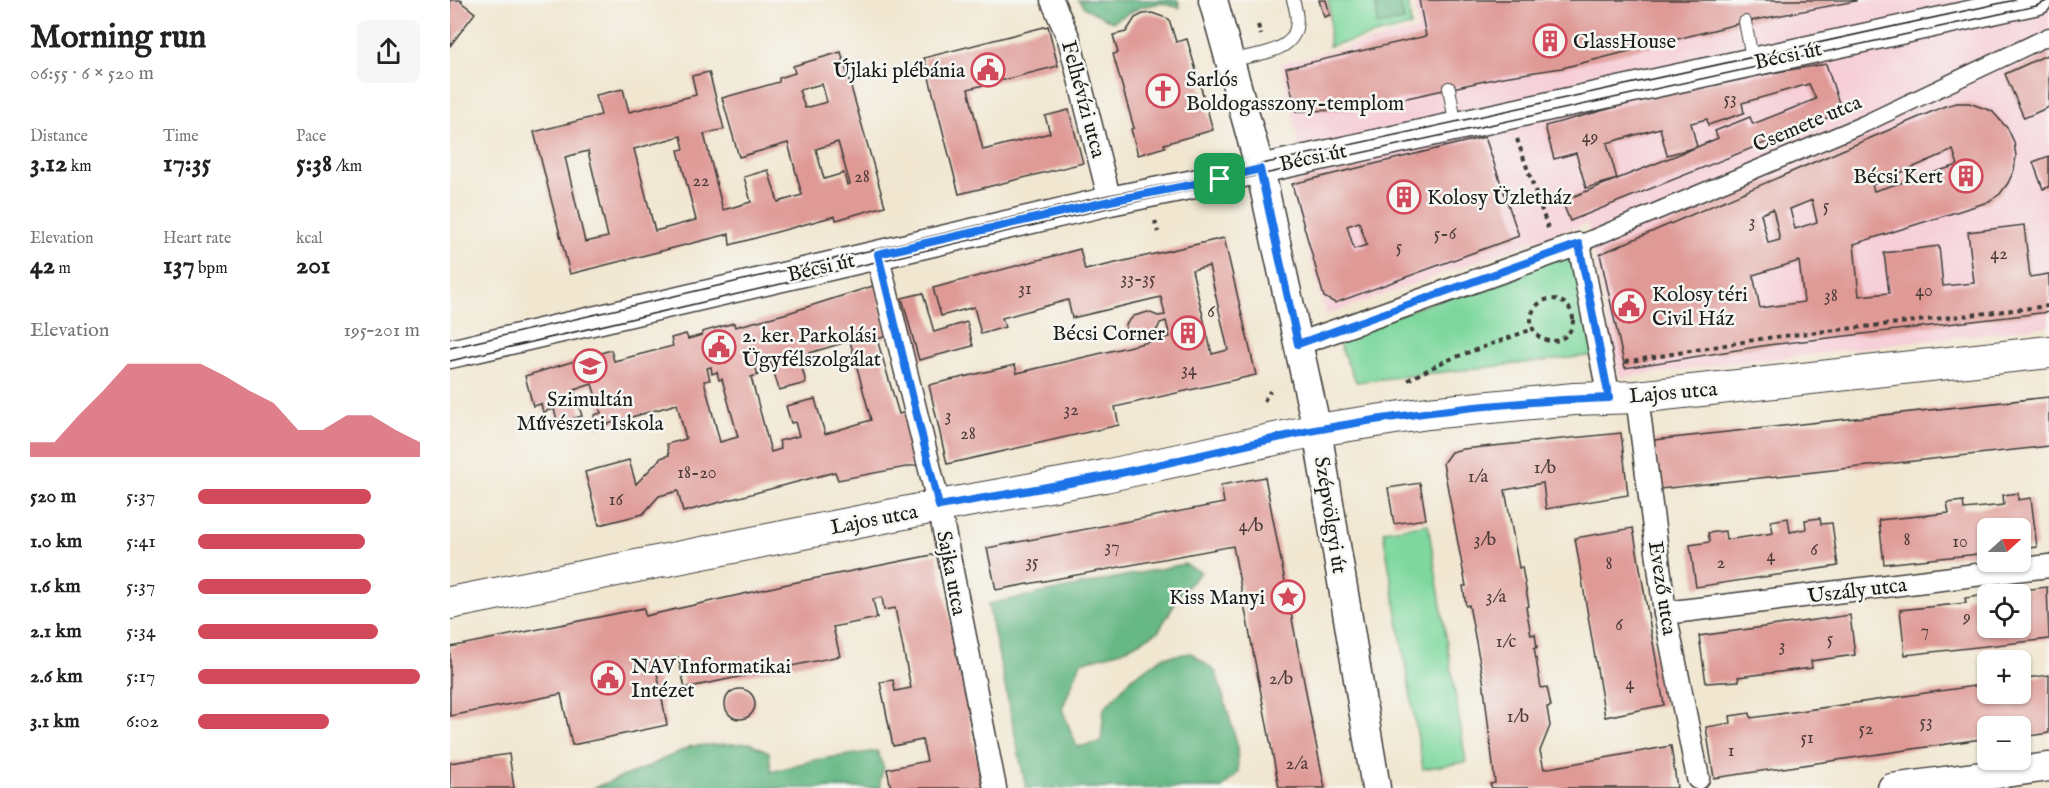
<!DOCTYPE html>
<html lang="en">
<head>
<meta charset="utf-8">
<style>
	body { margin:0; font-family:"IM FELL English",serif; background:#f6f6f6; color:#222; height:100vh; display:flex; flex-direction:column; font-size:22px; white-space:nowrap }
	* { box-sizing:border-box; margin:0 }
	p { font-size:20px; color:#767676 }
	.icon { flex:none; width:33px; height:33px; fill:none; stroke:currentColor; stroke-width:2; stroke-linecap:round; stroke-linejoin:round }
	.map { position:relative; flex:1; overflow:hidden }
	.details { display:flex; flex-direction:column; background:#fff; width:450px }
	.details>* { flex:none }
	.needle { width:39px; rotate:69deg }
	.controls { position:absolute; left:1527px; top:518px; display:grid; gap:12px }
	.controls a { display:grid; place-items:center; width:54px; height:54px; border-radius:9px; background:#fff; box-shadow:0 2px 4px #0004; font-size:30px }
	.pin { position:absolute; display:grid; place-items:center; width:51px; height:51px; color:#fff; margin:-26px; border-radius:12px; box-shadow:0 3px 9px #0006 }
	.round { display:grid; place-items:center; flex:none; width:63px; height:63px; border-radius:9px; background:#f6f6f6 }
	.head { display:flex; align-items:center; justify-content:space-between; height:102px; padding:0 30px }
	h1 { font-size:33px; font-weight:800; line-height:45px }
	.metrics { display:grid; grid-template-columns:repeat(3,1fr); gap:9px; height:102px; padding:6px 30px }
	.metrics div { display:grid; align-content:center }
	.metrics b { font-size:26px; font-weight:800 }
	.metrics small { font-size:16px; font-weight:400 }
	.metrics p { font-size:16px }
	.chart { height:168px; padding:12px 30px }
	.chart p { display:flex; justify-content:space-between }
	.chart svg { width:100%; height:108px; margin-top:6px; fill:#d1495b; opacity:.7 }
	ul { padding:0 30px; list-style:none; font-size:20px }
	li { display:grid; grid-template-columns:96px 72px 1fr; align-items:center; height:45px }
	li i { height:15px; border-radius:8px; background:#d1495b }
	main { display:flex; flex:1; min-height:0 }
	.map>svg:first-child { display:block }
</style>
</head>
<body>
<main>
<section class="details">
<div class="head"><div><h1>Morning run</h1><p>06:55 · 6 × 520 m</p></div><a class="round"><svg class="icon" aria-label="share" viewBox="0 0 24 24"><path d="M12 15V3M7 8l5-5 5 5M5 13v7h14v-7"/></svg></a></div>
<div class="metrics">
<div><p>Distance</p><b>3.12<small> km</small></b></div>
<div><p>Time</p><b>17:35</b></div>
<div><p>Pace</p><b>5:38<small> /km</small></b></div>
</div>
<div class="metrics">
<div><p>Elevation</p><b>42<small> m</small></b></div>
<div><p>Heart rate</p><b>137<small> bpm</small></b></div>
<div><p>kcal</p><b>201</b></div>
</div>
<div class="chart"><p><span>Elevation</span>195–201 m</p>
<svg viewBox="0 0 160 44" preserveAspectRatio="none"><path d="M0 44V38L10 38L20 27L30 17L40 6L50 6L60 6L70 6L80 11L90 17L100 22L110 33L120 33L130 27L140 27L150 33L160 38V44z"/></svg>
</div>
<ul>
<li><b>520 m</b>5:37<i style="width:78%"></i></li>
<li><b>1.0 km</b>5:41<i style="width:75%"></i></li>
<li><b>1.6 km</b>5:37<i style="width:78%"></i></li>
<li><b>2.1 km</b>5:34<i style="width:81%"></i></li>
<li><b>2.6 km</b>5:17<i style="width:100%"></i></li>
<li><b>3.1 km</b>6:02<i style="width:59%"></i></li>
</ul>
</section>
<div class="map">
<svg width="1599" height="788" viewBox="0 0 1599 788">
	<rect width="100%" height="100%" fill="#f6f6f2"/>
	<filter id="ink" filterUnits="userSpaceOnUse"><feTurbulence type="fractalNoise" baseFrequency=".0167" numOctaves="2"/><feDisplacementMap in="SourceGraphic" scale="12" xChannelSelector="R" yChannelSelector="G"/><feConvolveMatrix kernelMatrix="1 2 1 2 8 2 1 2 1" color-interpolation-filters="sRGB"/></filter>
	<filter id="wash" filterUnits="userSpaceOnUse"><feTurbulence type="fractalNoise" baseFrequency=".008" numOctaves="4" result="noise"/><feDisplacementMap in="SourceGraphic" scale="24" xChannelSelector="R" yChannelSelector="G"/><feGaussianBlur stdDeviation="1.35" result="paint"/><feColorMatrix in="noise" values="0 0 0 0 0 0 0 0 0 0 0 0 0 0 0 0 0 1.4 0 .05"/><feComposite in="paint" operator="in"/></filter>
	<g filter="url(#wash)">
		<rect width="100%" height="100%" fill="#f1e7d1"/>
		<path fill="#f6cfd8" d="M964,0H1599V326L1170,377L1137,224L1072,245L876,315L839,183L856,177L831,63L968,30Z"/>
		<g fill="#7ed89e" stroke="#4d7a5d" stroke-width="1.5">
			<path d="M878,0H958L961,26L879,46L880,14Z"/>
			<path d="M1114,255L1126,263L1145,355L906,382L886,337Z"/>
			<path d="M978,524L1016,762L973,769L933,531Z"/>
		</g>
		<g fill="#66b885" stroke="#416a50" stroke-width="1.5">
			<path d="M628,0H728L730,8L711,3L691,7L662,22L635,8Z"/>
			<path d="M926,0H950L954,21L927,25Z"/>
			<path d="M734,564L751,572L731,593L708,632L672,651L631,662L612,709L627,747L651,742L654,708L683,677L713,657L741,653L766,672L787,743L788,773L772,788H576L538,604Z"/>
			<path d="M300,743L319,752L321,772L364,760L427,751L434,768L430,780L431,788H143L195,768L241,746Z"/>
		</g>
		<g id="blocks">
			<g fill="#df9a96" fill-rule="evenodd">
				<path d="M0,0H12L11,2L25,13L0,46Z"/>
				<path d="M869,0H876L880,15L874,17Z"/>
				<path d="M969,0H1406V1L1295,22L1112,68L1053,77L902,110L846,111L836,68L976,36Z"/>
				<path d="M702,13L719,19L726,42L737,39L763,130L714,144L715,147L688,155L681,129L684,128L663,54L668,53L663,35L676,32L685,18L693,14Z"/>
				<path d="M598,26L608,66L518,89L533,150L600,133L595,116L619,110L633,163L509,194L474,58Z"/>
				<path d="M391,52L435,206L386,220L385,216L280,245L279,234L120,274L84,132L151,115L146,95L173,89L179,112L246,95L242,76L259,72L274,129L254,134L273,210L301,202L294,177L318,170L328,202L352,195L338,143L289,157L272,98L329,82V78L345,73L343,66ZM372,84L377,102L355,108L349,90ZM231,136L234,149L228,150L246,220L205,231L184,149ZM388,142L400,184L397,185L394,173L374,179L366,149ZM138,151L158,237L135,242L115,157Z"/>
				<path d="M1599,54V107L1574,118L1555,74Z"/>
				<path d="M1376,64L1392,112L1120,221L1112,201L1247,147L1268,138L1265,131L1300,117L1303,124L1366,99L1359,84L1292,103L1294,113L1258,125L1257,119L1241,123L1247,147L1217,155L1210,128L1157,143L1167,179L1136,188L1126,153L1104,159L1095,126L1248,85Z"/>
				<path d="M1507,103H1519L1542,111L1558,129L1564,142L1566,156L1564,170L1558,183L1550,194L1538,202L1404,244L1409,296L1439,293L1434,253L1489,246L1493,286L1524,283L1518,232L1574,225L1580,277L1599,274V312L1318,345L1175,368L1150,254L1495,106ZM1503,150L1508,165L1424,191L1422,185ZM1362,200L1367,222L1345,229L1340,209ZM1323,209L1330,240L1318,243L1311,214ZM1349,261L1354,302L1310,308L1303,275Z"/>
				<path d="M1035,137L1069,236L885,303L874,297L842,184ZM909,222L917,245L904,249L897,226Z"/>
				<path d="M1599,156V187L1593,189L1583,162Z"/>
				<path d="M774,238L806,375L665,407L669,425L497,464L479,385L565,365L567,373L720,337L716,321L710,323L708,328L702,335L690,338L676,332V324L684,316L698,312L708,316L715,315L711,297L622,318L618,300L552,318L555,327L531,334L524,307L491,316L483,288L630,249L635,270ZM759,266L778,350L762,354L742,270Z"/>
				<path d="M426,285L437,336L427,339L449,414L459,411L472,464L388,480L385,472L233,512L228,491L209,496L193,514L149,525L135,472L179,460L186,484L211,458L219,455L217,444L236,439L227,404L147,427L144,415L151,413L142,384L124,390L132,416L108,423L104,409L93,412L91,404L83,406L75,376L161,350L164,361L223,346L221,338L236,334L238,339L252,335V332L284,323L285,327L338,313ZM400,341L421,420L375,434L365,399L336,406L341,423L345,422L349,436L329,441L331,449L321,452L301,377L308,375L305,366L321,362L329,390L356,383L349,356ZM261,367L262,374L267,372L269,380L272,379L288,437L270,442L254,381L260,380L257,368Z"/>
				<path d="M473,293L484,332L517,322L523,346L469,360L452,298Z"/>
				<path d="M1599,397V446L1210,489L1204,440Z"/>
				<path d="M1171,433L1178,495L1096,509L1093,483L1055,490L1069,568L1072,567L1079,606L1076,607L1081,635L1085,634L1087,648H1084L1091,688L1097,687L1101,706L1097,707L1100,726L1090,751L1094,769L1221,746L1227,788H1042L1040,784L1045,783L1033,679L1019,605L1016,606L1013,586H1016L993,463L1001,452L1013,449Z"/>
				<path d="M815,477L865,739L875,788H829L783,546L546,590L537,548L774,503L771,485Z"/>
				<path d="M970,483L976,519L944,524L938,488Z"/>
				<path d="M1568,493V500L1581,498L1587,547L1570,549V528H1538V553L1434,564L1429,520L1499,513L1497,503L1513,501L1514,509L1554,505L1553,495Z"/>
				<path d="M1338,518L1340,532L1356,529L1355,520L1370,518L1371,524L1382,523L1388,566L1246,587L1240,545L1260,542L1258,533L1275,531L1276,540L1323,533L1321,521Z"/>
				<path d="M1183,528L1214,705L1155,717L1125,538Z"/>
				<path d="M487,554L533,788H441L437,769L477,761L472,740L443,746L430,682L443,680L445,691L461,688L445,608L434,610L432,597L423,599L427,618L383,627L390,656L235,688L228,657L205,662L217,725L122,745L111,694L0,716V647L194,608L195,616L342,583Z"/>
				<path d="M1597,587L1599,639L1455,655L1450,610L1516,603L1515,598L1535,595V599L1538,598V627H1570V594H1565V591Z"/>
				<path d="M1400,615L1405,655L1361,661L1362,668L1288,677L1289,681L1256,683L1249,636Z"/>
				<path d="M1599,675V733L1579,736L1578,732L1570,733V726H1538V738L1264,778L1256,727L1281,723L1280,716L1300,713L1301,718L1538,684V693H1570V679Z"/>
				<circle cx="290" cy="704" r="15"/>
				<path d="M59,754L64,788H0V763Z"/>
			</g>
		</g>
	</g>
	<g filter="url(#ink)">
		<use href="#blocks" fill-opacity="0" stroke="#3c3a37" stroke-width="1.5"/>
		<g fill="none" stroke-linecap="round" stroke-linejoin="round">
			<g stroke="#3c3a37" stroke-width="14">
				<g id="service">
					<path d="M1295,22L1303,62"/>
					<path d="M780,61C818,51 860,52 843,0"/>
					<path d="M999,88L1006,127"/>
				</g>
			</g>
			<g stroke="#3c3a37" stroke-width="19">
				<path id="pedestrian" d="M1129,244L1414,124L1599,36"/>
			</g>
			<g stroke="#3c3a37" stroke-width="25">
				<g id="minor">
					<path d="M602,0L619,39L660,201"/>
					<path d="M427,254L489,506L545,788"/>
					<path d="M848,344L1129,244L1159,398"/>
					<path d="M1187,397L1215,613L1248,778"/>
					<path d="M1215,613L1599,566"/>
				</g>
			</g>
			<g stroke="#3c3a37" stroke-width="31">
				<g id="tertiary">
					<path d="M763,0L810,169L867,430L926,788"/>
					<path d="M0,354L660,201L769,179L810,169L1588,0"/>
					<path d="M1442,788L1599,767"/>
				</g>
			</g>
			<g stroke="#3c3a37" stroke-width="34">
				<path id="secondary" d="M0,603L489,506L655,476L867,430L978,413L1124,399L1187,397L1599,352"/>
			</g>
			<g stroke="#3c3a37" stroke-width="4" stroke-dasharray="4.5 4.5" stroke-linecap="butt">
				<path d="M808,25L811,35"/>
				<path d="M1067,139L1099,231"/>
				<path d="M705,221L708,232"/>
				<circle cx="1102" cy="320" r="21"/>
				<path d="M1175,362L1316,338L1599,306"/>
				<path d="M958,380L995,361L1083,329"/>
				<path d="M814,401L820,391"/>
			</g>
			<use href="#service" stroke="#fff" stroke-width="12"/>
			<use href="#pedestrian" stroke="#fff" stroke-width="16"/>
			<use href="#minor" stroke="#fff" stroke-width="22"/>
			<use href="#tertiary" stroke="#fff" stroke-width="28"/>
			<use href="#secondary" stroke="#fff" stroke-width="32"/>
			<g stroke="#1c1c1c" stroke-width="1.5">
				<path d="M807,165L1565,0"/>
				<path d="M0,348L659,195L767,175"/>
				<path d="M0,361L662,207L1586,6L1599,0"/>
			</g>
		</g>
	</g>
	<g fill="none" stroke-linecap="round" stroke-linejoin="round" filter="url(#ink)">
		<g stroke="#fff" stroke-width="12">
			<path id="route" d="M810,169L848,344L1129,244L1159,398C1061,401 962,412 865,430C795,444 726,462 656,476C601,487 545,496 489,506L428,254L660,201L770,179Z"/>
		</g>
		<use href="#route" stroke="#1a73e8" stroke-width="8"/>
	</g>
	<defs>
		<g id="building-ring" transform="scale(1.725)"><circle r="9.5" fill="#f6f6f2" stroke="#d1495b" stroke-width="1.5"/><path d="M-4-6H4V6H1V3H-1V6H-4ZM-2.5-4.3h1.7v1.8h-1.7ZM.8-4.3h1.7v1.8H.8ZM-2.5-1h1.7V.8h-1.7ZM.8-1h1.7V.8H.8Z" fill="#d1495b"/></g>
		<g id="civic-ring" transform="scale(1.725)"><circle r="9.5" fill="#f6f6f2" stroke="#d1495b" stroke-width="1.5"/><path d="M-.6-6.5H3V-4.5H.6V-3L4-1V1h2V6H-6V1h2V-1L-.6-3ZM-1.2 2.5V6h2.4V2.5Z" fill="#d1495b"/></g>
		<g id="church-ring" transform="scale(1.725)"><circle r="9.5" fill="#f6f6f2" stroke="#d1495b" stroke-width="1.5"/><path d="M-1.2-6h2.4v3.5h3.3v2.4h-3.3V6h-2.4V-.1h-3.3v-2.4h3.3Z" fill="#d1495b"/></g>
		<g id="school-ring" transform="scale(1.725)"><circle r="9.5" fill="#f6f6f2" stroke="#d1495b" stroke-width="1.5"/><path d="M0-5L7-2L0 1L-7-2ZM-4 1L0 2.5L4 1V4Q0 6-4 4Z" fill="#d1495b"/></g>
		<g id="sight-ring" transform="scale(1.725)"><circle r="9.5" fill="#f6f6f2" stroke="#d1495b" stroke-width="1.5"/><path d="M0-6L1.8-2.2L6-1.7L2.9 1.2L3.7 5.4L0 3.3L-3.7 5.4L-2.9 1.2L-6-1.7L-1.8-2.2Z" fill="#d1495b"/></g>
	</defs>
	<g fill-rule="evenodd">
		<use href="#building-ring" x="1100" y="41"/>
		<use href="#civic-ring" x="538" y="70"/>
		<use href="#church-ring" x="713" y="91"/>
		<use href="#building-ring" x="1516" y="176"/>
		<use href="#building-ring" x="954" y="197"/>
		<use href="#civic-ring" x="1179" y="306"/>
		<use href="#building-ring" x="738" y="333"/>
		<use href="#civic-ring" x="269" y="347"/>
		<use href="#school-ring" x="140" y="366"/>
		<use href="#sight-ring" x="838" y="597"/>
		<use href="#civic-ring" x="158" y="678"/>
	</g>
	<g text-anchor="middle" stroke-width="5" stroke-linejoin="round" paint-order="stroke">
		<g font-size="18" fill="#4d3c3a">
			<text x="1280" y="104">53</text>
			<text x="1140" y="142">49</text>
			<text x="412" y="182">28</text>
			<text x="251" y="186">22</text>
			<text x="1376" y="211">5</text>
			<text x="1302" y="227">3</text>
			<text x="995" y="239">5-6</text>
			<text x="949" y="252">5</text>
			<text x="1549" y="259">42</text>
			<text x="688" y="284">33-35</text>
			<text x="575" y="294">31</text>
			<text x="1474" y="296">40</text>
			<text x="1381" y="301">38</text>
			<text x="761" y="317">6</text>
			<text x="739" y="375">34</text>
			<text x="621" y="415">32</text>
			<text x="498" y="421">3</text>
			<text x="518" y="439">28</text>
			<text x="1095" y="473">1/b</text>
			<text x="247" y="478">18-20</text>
			<text x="1028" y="482">1/a</text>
			<text x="166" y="505">16</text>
			<text x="801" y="531">4/b</text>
			<text x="1035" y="545">3/b</text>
			<text x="1457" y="545">8</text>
			<text x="1510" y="547">10</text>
			<text x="662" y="552">37</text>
			<text x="1364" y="555">6</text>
			<text x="1321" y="561">4</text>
			<text x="582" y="567">35</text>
			<text x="1271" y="568">2</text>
			<text x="1159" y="569">8</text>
			<text x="1046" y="602">3/a</text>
			<text x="1517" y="622">9</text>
			<text x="1169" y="630">6</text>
			<text x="1475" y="636">7</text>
			<text x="1380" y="644">5</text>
			<text x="1056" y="647">1/c</text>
			<text x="1332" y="651">3</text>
			<text x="831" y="684">2/b</text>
			<text x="1180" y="689">4</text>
			<text x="1068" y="722">1/b</text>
			<text x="1476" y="727">53</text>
			<text x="1416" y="734">52</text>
			<text x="1357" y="743">51</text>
			<text x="1281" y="756">1</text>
			<text x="847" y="769">2/a</text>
		</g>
		<g font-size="21" fill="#1c1c1c" stroke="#f6f6f2" text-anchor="start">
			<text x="1123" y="48">GlassHouse</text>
			<text x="515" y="77" text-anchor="end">Újlaki plébánia</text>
			<text x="736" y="86">Sarlós<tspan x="736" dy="24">Boldogasszony-templom</tspan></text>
			<text x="1493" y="183" text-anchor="end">Bécsi Kert</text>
			<text x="977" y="204">Kolosy Üzletház</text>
			<text x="1202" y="301">Kolosy téri<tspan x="1202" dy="24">Civil Ház</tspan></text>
			<text x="715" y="340" text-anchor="end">Bécsi Corner</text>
			<text x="292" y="342">2. ker. Parkolási<tspan x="292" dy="24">Ügyfélszolgálat</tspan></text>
			<text x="140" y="406" text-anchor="middle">Szimultán<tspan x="140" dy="24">Művészeti Iskola</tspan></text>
			<text x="815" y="604" text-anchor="end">Kiss Manyi</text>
			<text x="181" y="673">NAV Informatikai<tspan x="181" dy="24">Intézet</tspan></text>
		</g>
		<g font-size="21" fill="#1c1c1c" stroke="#f6f6f2">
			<text transform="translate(1338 55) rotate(-12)" y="7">Bécsi út</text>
			<text transform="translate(634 99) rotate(75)" y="7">Felhévízi utca</text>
			<text transform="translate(1357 123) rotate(-23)" y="7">Csemete utca</text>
			<text transform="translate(863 157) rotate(-12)" y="7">Bécsi út</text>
			<text transform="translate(371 267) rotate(-13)" y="7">Bécsi út</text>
			<text transform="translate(1223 392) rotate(-5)" y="7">Lajos utca</text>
			<text transform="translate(881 515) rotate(81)" y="7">Szépvölgyi út</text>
			<text transform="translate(424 519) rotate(-11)" y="7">Lajos utca</text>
			<text transform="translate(502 573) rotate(79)" y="7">Sajka utca</text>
			<text transform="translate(1213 588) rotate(81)" y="7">Evező utca</text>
			<text transform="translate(1407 590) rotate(-7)" y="7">Uszály utca</text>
		</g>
	</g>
</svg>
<div class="controls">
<a><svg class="needle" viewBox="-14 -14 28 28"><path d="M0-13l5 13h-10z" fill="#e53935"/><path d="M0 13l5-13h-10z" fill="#767676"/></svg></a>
<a><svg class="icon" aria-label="locate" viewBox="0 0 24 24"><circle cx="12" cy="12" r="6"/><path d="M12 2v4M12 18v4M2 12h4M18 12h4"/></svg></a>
<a>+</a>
<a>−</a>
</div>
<div class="pin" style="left:770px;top:179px;background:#1e9e55"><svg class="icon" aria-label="arrive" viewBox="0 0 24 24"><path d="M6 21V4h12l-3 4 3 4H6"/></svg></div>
</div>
</main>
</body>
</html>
